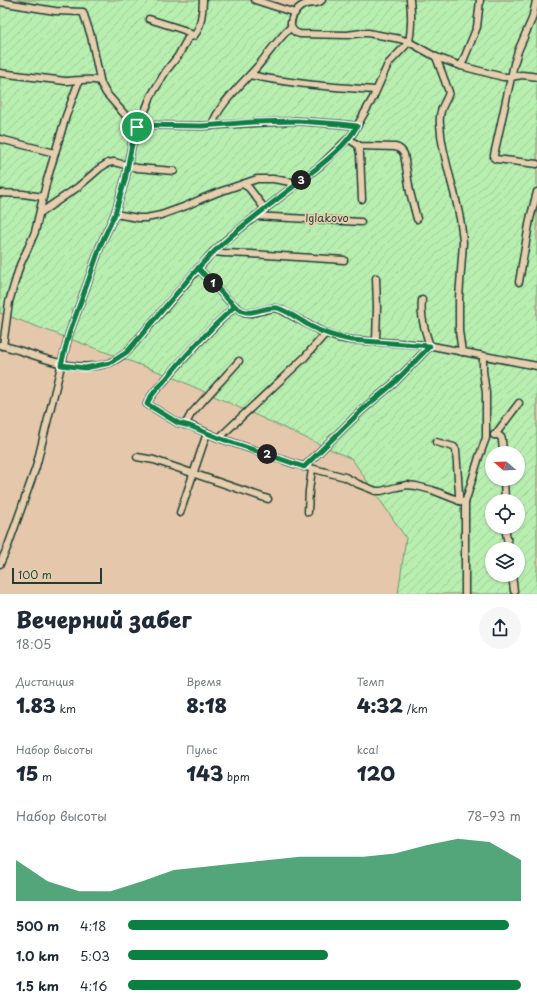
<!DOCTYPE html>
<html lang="ru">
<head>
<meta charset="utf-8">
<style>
	body { margin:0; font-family:"Playpen Sans",sans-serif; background:#f6f6f7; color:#1f2937; height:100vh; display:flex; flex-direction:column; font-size:15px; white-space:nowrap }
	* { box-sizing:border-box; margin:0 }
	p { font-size:13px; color:#747a83 }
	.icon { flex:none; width:22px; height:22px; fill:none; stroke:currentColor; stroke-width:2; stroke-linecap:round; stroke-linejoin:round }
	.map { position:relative; height:594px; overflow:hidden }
	.panel { display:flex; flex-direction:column; background:#fff; flex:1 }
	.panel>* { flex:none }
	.needle { width:26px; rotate:289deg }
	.buttons { position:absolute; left:485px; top:446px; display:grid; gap:8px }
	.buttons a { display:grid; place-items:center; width:40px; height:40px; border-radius:50%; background:#fff; box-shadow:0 1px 3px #0004; font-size:20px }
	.scale { position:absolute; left:12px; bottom:10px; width:90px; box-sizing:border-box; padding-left:4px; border:2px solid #1f3d34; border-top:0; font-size:11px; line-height:14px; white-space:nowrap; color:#1f3d34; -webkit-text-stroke:3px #e6cfaf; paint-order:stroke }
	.pin { position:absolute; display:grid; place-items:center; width:34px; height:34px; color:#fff; margin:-17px; border:2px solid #fff; border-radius:50%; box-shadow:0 1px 4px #0007 }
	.km { position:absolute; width:20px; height:20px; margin:-10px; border-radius:50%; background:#222; color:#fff; font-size:11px; line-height:20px; text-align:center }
	.round { display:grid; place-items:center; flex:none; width:42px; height:42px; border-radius:21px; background:#f6f6f7 }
	.summary { display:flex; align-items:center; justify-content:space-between; height:68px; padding:0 16px }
	h1 { font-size:22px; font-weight:800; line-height:30px }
	.figures { display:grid; grid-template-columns:repeat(3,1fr); gap:6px; height:68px; padding:4px 16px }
	.figures div { display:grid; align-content:center }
	.figures b { font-size:20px; font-weight:800 }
	.figures small { font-size:11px; font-weight:400 }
	.figures p { font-size:11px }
	.chart { height:112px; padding:8px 16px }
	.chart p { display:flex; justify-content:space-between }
	.chart svg { width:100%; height:72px; margin-top:4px; fill:#0b8043; opacity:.7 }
	ul { padding:0 16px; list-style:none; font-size:13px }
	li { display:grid; grid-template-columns:64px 48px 1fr; align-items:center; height:30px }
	li i { height:10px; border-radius:5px; background:#0b8043 }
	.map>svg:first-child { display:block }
</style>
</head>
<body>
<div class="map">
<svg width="537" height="594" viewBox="0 0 537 594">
	<defs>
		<pattern id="garden-furrows" width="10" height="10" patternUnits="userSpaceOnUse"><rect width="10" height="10" fill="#b8eeb0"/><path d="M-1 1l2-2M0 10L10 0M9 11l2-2" fill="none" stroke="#9ecd98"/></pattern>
	</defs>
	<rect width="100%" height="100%" fill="#e5c8ab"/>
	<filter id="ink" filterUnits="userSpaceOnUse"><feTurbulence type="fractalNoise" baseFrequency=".025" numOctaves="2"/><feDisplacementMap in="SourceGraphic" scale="8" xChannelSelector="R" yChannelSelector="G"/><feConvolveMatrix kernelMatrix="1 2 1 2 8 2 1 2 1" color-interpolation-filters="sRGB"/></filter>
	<g filter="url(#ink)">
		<path fill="url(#garden-furrows)" stroke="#6c9672" fill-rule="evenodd" d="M0,0H264L298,10L306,0H537V594H398L406,538L352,459L170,376L0,313ZM492,453H518V479H492ZM492,501H518V527H492ZM492,549H518V575H492Z"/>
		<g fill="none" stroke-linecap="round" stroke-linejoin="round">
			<g stroke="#1f3d34" stroke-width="9">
				<g id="minor">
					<path d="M255,0L295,13"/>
					<path d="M322,0C318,5 313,2 307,4C298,6 290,16 291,26C292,30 295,33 300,34L347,35L362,33H368L400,39L409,42C412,26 412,16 410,0"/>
					<path d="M536,1L532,19L518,51L514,64L494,155V158L496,159L537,164"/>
					<path d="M0,2L55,11L83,12L91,36L101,84L106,93L133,124C136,128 138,126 142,125L202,126L253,123L297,121L340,124L357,126"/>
					<path d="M149,19L184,30L194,36"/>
					<path d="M436,57L449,92C447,101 440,107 440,117C439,123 441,129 441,135C446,172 461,206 463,243L459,298V331L462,352"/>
					<path d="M461,66L503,77H511L522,75L531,76L537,77"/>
					<path d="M0,73L65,81C77,81 88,78 100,81"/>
					<path d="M250,75C291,84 334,87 376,90"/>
					<path d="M212,126C217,106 243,83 257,67C268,54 278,39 291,27"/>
					<path d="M349,138L353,142L360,146L395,147C400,148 402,150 404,154L410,192L417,219"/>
					<path d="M0,139L55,153"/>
					<path d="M358,145L360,154L362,199"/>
					<path d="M243,184L249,188L265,209"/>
					<path d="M0,193L23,194L43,197"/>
					<path d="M40,213L78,187L100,168L108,163L114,162L137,168L174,171"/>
					<path d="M115,214L138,218H146L161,215L186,206L199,200L216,193L257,179H273L297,183"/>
					<path d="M255,216L361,222"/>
					<path d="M213,252L224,253L251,254L344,260"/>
					<path d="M198,268L230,302L239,309L244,312L251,313L273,308L280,309L287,313L324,333L338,338L351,340L427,345L537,366"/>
					<path d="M519,282L530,219L537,192"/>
					<path d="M235,306C210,330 188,353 165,380C159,387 150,395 147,404L178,423L189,425L219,438L295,464L345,477L358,484L376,491H381L397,487L407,485L416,486L432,490L465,503"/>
					<path d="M376,342L377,307L376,278"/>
					<path d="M0,345C36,353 70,375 109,363C115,361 121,356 127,352L210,255L226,240L251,220L321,165L349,138L353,133L373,98L388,64L409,42L436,57L461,66L477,27L480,0"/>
					<path d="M3,346L9,302L20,265L28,248L35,232L47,180L66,116L79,81"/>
					<path d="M185,425L191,414L239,361"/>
					<path d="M494,435H498L501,437L502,440L503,453"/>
					<path d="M495,435L519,403"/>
					<path d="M219,438L304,358L326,333"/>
					<path d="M436,442L454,447L456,450L459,493V501"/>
					<path d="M137,457L154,460L268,499"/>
					<path d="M304,467L362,410L393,384L430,346C425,331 420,316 422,300"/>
					<path d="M504,479L505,501"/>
					<path d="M308,512L309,491L312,469"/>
					<path d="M180,513L207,433"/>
					<path d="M506,527V533L509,549"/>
					<path d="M0,564L8,546L36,467L69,334L90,276L101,244L115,214L125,180L133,139L135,130L143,116L151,96L166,71L178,56L188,38C191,37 194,36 196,33C201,26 203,8 203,0"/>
					<path d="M512,575L514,591"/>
					<path d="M465,594V503L479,457L486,438V393L483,371V356"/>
				</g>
			</g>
			<use href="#minor" stroke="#e6cfaf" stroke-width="6"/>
		</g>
	</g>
	<g fill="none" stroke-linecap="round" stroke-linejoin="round" filter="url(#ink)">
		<g stroke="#fff" stroke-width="8">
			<path id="route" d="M137,127L133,139L125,180L115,214L101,244L90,276L69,334L61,365L85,368L110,363L127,352L198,268C206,276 215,285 223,294C228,300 233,306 239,309C251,318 265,305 278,308C289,312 300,320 310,326C323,333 336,337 351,340L430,346L393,384L362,410L304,467L219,438L190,426L178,423L147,404C150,395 159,387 165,380C187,353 210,329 235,306C222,294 210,281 198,268C228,235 264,210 298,183C317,168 346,147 357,126L340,124L297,121L253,122L202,126L142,125L137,127"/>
		</g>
		<use href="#route" stroke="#0b8043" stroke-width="5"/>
	</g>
	<g text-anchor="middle" stroke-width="3.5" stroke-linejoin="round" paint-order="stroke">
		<g font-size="11" fill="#27463a" stroke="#e6cfaf">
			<text x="327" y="222">Iglakovo</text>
		</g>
	</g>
</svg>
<div class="buttons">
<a><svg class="needle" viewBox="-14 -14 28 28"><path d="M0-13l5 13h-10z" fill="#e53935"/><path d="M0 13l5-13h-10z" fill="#747a83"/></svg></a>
<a><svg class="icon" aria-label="locate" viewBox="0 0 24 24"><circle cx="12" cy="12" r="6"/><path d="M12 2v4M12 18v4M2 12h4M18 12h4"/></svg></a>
<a><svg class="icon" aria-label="layers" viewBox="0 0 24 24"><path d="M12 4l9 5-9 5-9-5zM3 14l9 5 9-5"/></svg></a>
</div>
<div class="scale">100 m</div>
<div class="pin" style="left:137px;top:127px;background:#1e9e55"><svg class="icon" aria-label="arrive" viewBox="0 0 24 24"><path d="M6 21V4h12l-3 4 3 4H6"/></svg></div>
<b class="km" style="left:213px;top:283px">1</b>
<b class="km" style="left:267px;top:454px">2</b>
<b class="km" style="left:301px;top:180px">3</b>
</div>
<section class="panel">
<div class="summary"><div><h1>Вечерний забег</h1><p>18:05</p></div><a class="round"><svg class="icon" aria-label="share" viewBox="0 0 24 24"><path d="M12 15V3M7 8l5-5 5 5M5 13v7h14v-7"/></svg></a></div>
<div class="figures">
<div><p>Дистанция</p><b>1.83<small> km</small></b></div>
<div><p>Время</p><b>8:18</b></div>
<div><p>Темп</p><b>4:32<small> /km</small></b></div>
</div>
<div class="figures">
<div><p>Набор высоты</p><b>15<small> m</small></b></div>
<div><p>Пульс</p><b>143<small> bpm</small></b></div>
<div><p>kcal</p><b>120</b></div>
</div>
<div class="chart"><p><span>Набор высоты</span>78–93 m</p>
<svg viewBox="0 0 160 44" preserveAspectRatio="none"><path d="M0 44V19L10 32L20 38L30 38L40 32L50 25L60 23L70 21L80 19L90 17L100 17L110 17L120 15L130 10L140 6L150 8L160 19V44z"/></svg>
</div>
<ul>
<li><b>500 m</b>4:18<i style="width:97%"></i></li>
<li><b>1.0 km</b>5:03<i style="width:51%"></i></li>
<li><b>1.5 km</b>4:16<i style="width:100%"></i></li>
</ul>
</section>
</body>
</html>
